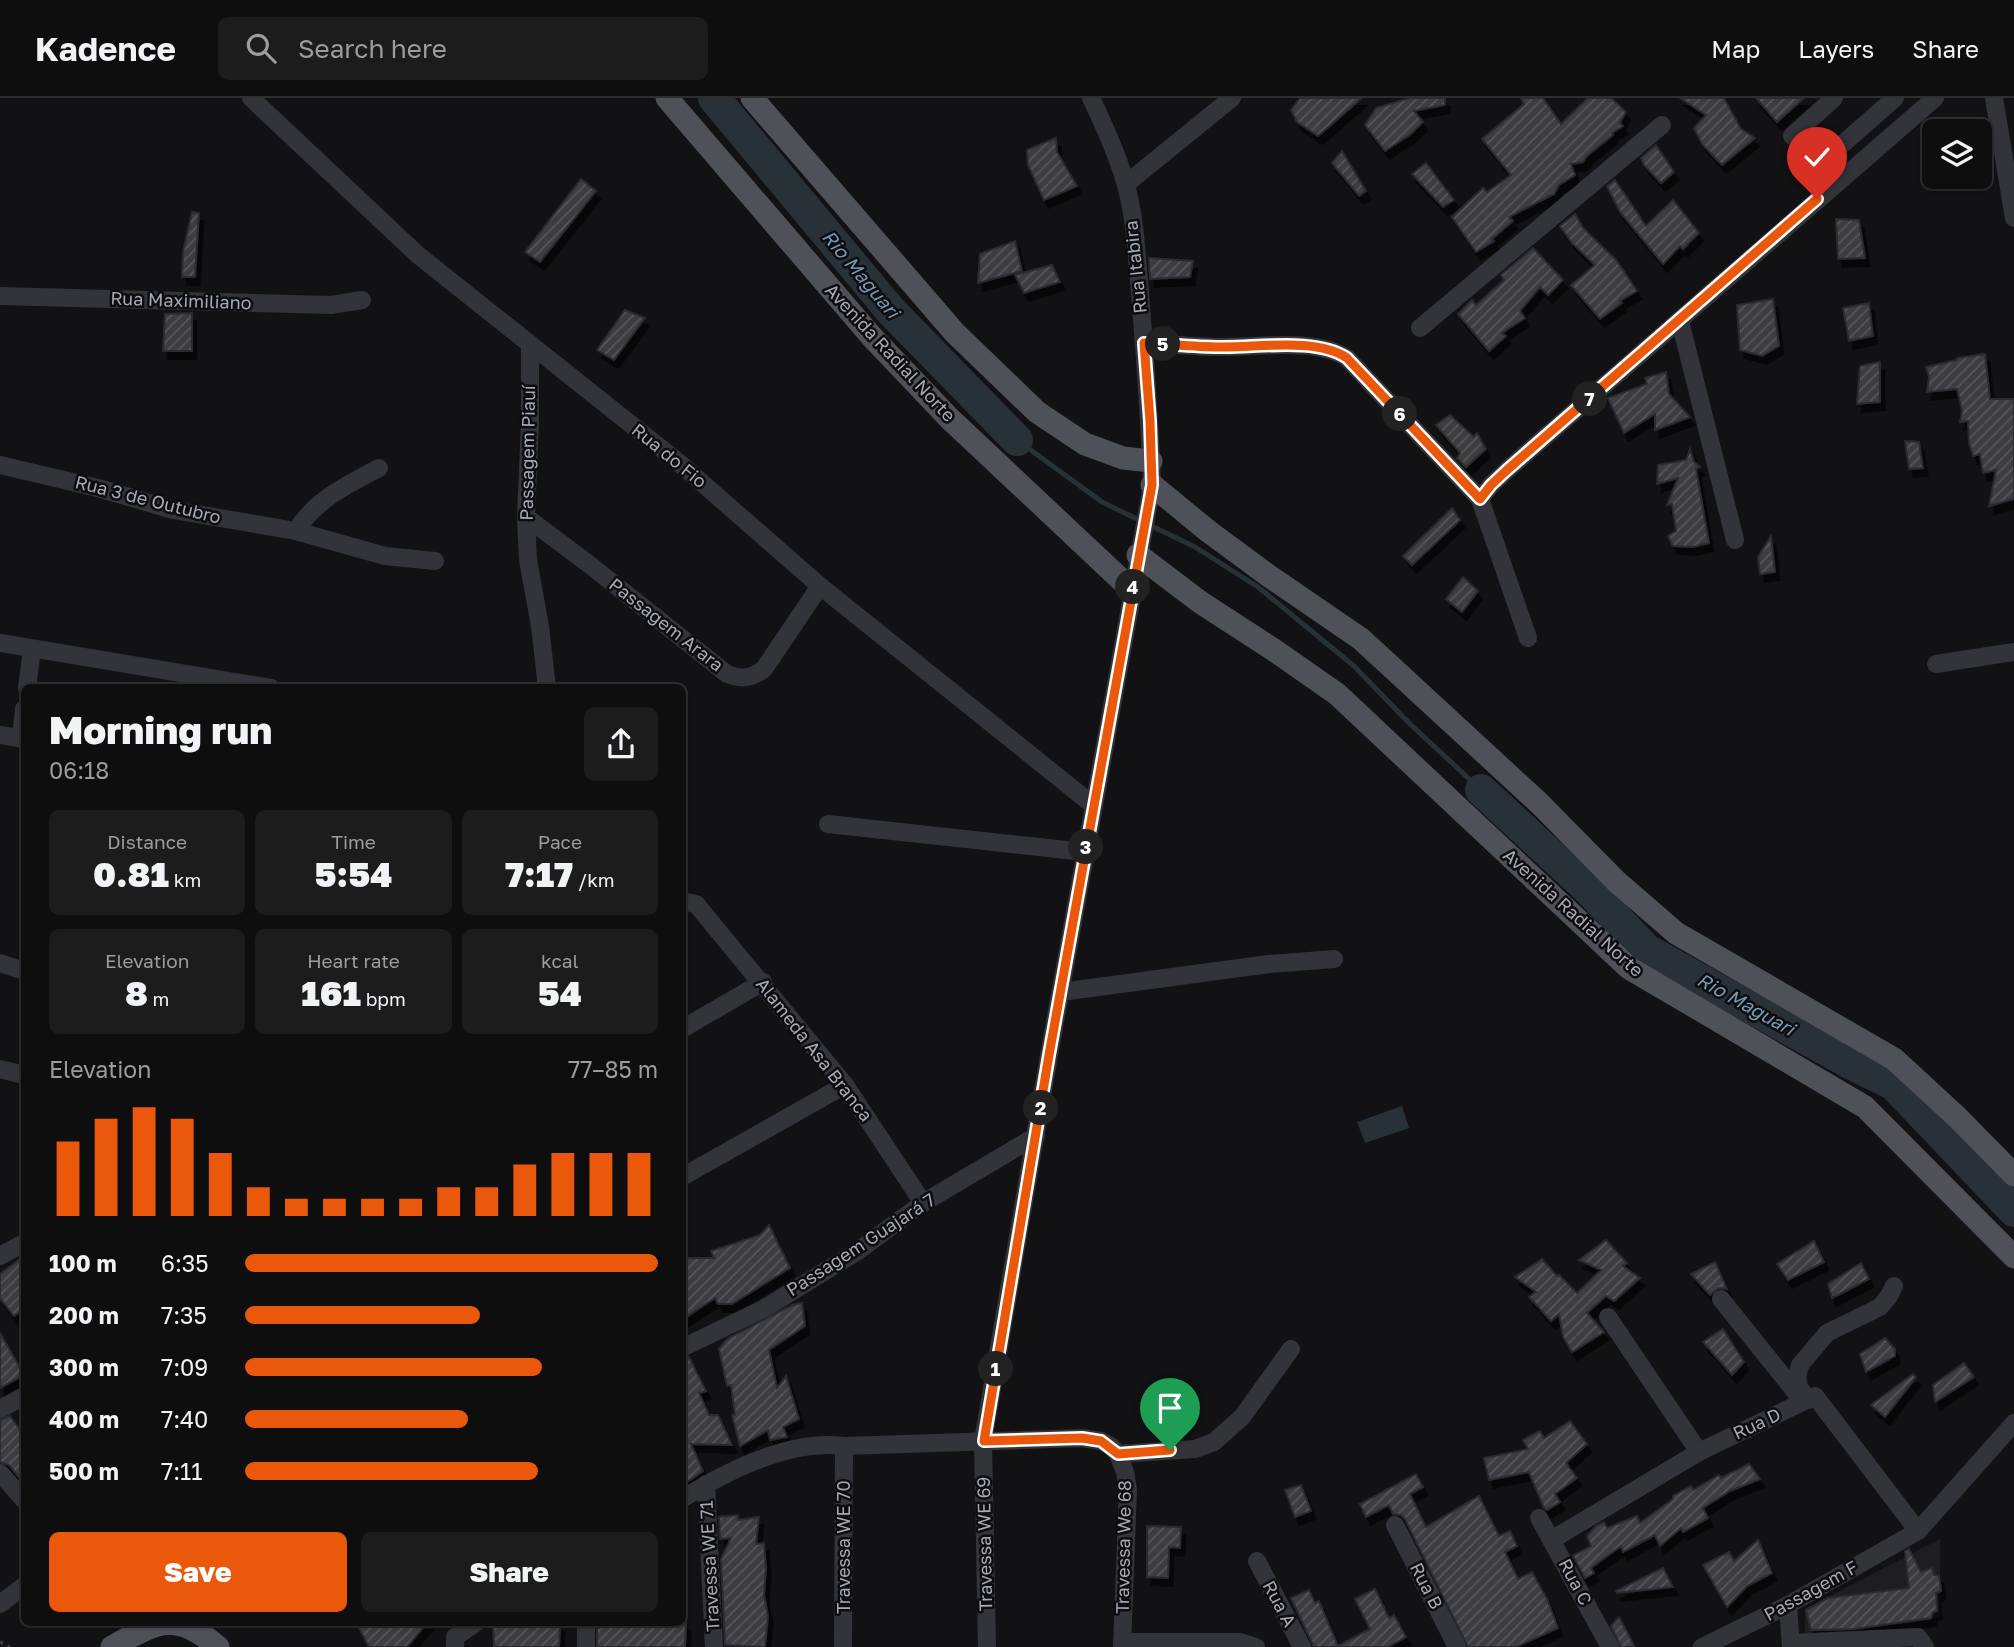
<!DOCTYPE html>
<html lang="en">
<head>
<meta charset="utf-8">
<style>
	body { margin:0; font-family:"Golos Text",sans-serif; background:#1c1c1d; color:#f1f3f6; height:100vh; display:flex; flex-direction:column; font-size:26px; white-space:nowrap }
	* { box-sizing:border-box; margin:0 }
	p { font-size:23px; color:#9b9c9e }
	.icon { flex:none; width:38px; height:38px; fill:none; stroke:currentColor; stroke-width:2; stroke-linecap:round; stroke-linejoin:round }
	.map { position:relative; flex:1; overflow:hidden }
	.panel { position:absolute; left:21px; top:586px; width:665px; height:942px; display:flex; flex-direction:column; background:#0e0e0f; border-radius:10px; box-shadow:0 2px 5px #0004,0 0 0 2px #2e2e2f }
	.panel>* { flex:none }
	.buttons { position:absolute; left:1922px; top:21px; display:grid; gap:14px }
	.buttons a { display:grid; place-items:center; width:70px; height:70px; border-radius:10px; background:#0e0e0f; box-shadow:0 2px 5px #0004,0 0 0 2px #2e2e2f; font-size:35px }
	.pin { position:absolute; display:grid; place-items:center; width:60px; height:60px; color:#fff; margin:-72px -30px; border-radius:50% 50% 50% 0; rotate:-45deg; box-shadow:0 0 7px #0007 }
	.pin .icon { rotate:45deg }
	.km { position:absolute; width:35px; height:35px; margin:-18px; border-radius:50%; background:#222; color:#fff; font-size:19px; line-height:35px; text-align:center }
	.round { display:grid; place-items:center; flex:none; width:74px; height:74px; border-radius:10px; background:#1c1c1d }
	.headline { display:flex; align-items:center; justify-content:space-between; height:119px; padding:0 28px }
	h1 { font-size:38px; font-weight:800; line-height:52px }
	.figures { display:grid; grid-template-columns:repeat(3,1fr); gap:10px; height:119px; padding:7px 28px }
	.figures div { display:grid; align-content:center; border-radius:10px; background:#1c1c1d; text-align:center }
	.figures b { font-size:35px; font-weight:800 }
	.figures small { font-size:19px; font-weight:400 }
	.figures p { font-size:19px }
	.chart { height:196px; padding:14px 28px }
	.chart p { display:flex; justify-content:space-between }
	.chart svg { width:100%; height:126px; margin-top:7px; stroke:#ea580c; stroke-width:6 }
	.action { display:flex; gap:14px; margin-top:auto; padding:14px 28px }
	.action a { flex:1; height:80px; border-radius:10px; background:#ea580c; color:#fff; font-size:28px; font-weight:800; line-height:80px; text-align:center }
	.action a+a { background:#1c1c1d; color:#f1f3f6 }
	ul { padding:0 28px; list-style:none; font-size:23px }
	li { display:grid; grid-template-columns:112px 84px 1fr; align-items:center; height:52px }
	li i { height:18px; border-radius:9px; background:#ea580c }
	header { display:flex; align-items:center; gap:42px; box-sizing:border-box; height:98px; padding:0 35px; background:#0e0e0f; border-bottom:2px solid #2e2e2f }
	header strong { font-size:33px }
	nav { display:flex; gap:38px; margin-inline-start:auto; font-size:24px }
	.search { width:490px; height:63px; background:#1c1c1d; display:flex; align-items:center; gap:18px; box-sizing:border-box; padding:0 24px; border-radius:10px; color:#9b9c9e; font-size:26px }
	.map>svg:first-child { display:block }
</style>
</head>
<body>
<header>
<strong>Kadence</strong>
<div class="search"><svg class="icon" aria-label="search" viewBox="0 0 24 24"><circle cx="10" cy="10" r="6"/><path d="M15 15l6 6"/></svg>Search here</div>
<nav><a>Map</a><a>Layers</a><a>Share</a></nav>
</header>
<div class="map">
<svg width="2014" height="1549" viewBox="0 0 2014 1549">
	<defs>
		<pattern id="building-hatch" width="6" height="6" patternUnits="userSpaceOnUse" patternTransform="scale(1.75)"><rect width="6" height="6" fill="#3c3d41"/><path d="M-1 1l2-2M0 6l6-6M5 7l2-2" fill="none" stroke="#55565a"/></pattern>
		<filter id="shadow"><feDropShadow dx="4.5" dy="8" stdDeviation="0" flood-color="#0009"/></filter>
	</defs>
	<rect width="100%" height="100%" fill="#121214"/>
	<path fill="#1e1e21" d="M1940,1441V1519L1805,1539V1511Z"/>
	<path fill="#283138" d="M1402,1008L1409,1030L1365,1045L1357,1024Z"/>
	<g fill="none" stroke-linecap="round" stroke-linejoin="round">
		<path stroke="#283138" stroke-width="5" d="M1017,342L1102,404L1195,449L1258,489L1354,568L1409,625L1481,692"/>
		<g stroke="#283138" stroke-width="32">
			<path d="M714,0L891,213L1017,342"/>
			<path d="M1481,692L1587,790L1647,852L1850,965L1893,986L2014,1113"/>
		</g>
	</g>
	<g fill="url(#building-hatch)" stroke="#2c2c30" stroke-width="2" filter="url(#shadow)">
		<path d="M1300,0H1362L1318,38L1297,24L1291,12Z"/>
		<path d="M1410,0H1445V7L1414,13L1423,24L1411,36L1385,53L1365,27L1376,10Z"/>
		<path d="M1521,0H1543L1561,26L1588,0H1611L1626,14L1620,25L1623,28L1612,35L1613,37L1587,58L1583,64L1571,66L1575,77L1559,87L1554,96L1509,119L1513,123L1492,141L1494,143L1476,154L1452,119L1483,90L1487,94L1511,77L1482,41L1524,6Z"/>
		<path d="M1680,0H1724L1741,31L1755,40L1722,67L1702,46L1694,30L1706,17Z"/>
		<path d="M1756,0H1804L1777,24Z"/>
		<path d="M1056,40L1057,54L1077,88L1044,102L1028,67L1027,52Z"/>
		<path d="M1656,47L1674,74L1661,85L1644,67L1641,60Z"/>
		<path d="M1342,53L1366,93L1359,98L1332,65Z"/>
		<path d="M1426,65L1454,102L1443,109L1412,76Z"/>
		<path d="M581,81L596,93L540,164L525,154Z"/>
		<path d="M1615,82L1646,128L1673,102L1699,135L1683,151L1680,148L1663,166L1620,114L1607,88Z"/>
		<path d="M192,114L199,115L195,179H182L183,154Z"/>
		<path d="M1575,116L1583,130L1616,162L1637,193L1620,203L1622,205L1600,221L1571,187L1595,167L1572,145L1560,128Z"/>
		<path d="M1836,121L1859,122L1865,160L1838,161Z"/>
		<path d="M1015,143L1022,173L978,185L980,156Z"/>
		<path d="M1533,150L1563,182L1548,197L1540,189L1520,213L1525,220L1502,235L1506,238L1489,253L1458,216L1472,202L1476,207L1504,182L1501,177Z"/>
		<path d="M1149,160L1193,163L1190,179L1150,181Z"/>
		<path d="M1052,167L1060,184L1024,195L1015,177Z"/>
		<path d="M1773,201L1779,248L1762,258L1740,252L1737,207Z"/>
		<path d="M1869,205L1873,238L1849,243L1843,210Z"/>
		<path d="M625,212L645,220L614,262L597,252Z"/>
		<path d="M192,215V253H163L165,216Z"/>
		<path d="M1985,256L1990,301H2014V401L1989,408L1996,372L1983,375L1980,356L1973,358L1969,345L1968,323L1960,324L1962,313L1957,291L1927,294L1929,279L1926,269L1957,262V260Z"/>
		<path d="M1880,264V304L1857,306L1860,268Z"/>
		<path d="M1666,274L1669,296L1690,319L1655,332V316L1624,335L1608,300L1647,286L1645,280Z"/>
		<path d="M1450,317L1474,339L1477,335L1486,351L1466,369L1457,360L1460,355L1436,327Z"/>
		<path d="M1905,343L1919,344L1923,370L1909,371Z"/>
		<path d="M1690,351L1694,364L1700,369L1696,371L1709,445L1693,449L1673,448L1668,438L1676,433L1672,406L1667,407L1678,380L1657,386L1658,367L1686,362Z"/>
		<path d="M1452,410L1460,422L1412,467L1403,458Z"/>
		<path d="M1771,438L1775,474L1760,476L1758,459Z"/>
		<path d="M1463,479L1478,493L1462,514L1446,501Z"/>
		<path d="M769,1127L790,1170L732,1206H718L715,1200L682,1222V1160H714L711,1153L760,1137Z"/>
		<path d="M1606,1142L1627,1165L1623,1168L1640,1180L1614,1203L1606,1198L1587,1215L1604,1234L1572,1254L1563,1239L1559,1216L1551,1223L1529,1199L1536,1194L1515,1179L1542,1161L1557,1178L1559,1177L1577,1195L1601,1172L1579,1162Z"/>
		<path d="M1814,1143L1824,1164L1788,1182L1777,1166Z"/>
		<path d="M24,1158V1212L14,1218L0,1200V1176Z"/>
		<path d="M1715,1164L1727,1191L1719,1190L1710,1197L1691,1176Z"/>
		<path d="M1861,1165L1869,1181L1832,1200L1828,1186Z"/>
		<path d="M802,1205L805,1228L769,1252L777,1290L786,1278L799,1321L783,1329L787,1339L770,1342L768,1332L740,1348L732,1317H735L731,1287L727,1288L719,1251L727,1241L792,1207Z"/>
		<path d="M1723,1231L1744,1264L1732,1277L1703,1244Z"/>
		<path d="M0,1235L24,1277L0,1290Z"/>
		<path d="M1885,1240L1895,1251V1258L1866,1274L1860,1256Z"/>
		<path d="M689,1259L706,1293L699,1295L709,1317H718L732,1347L691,1346L703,1373L686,1385L682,1372V1261Z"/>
		<path d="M1964,1265L1974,1279L1935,1304L1933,1287Z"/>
		<path d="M1913,1276L1916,1279L1885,1319L1871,1307Z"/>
		<path d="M10,1318L24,1337V1385L9,1367L0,1364V1322Z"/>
		<path d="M1570,1323L1587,1346L1566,1365L1577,1380L1555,1396L1560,1404L1547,1412L1544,1410L1529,1374L1489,1382L1484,1360L1528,1351L1523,1342L1540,1333L1544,1340Z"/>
		<path d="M1749,1366L1760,1381L1730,1393L1703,1410L1708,1420L1683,1434L1681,1430L1660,1448L1655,1437L1623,1454L1621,1448L1591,1470L1594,1475L1585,1480L1573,1458L1591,1448L1587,1438L1596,1428L1604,1424L1607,1430L1637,1418L1640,1425L1673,1401V1398L1691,1388L1693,1392L1719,1377L1721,1380Z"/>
		<path d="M1416,1376L1423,1389L1410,1396L1426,1429L1479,1398L1499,1438L1510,1433L1517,1448L1505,1454L1518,1481L1532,1474L1547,1501L1558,1530L1516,1549H1468L1405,1421L1401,1417L1393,1416L1389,1407L1366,1419L1360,1406Z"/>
		<path d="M1301,1387L1311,1413L1295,1419L1285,1392Z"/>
		<path d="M738,1417V1422L759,1419L756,1446L764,1445L766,1470L764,1497L768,1518L765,1549L725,1547L721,1461L731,1440L720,1441L719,1419Z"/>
		<path d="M1147,1428L1181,1429L1180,1450L1169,1449L1168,1480L1147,1479Z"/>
		<path d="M1758,1442L1772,1475L1747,1488L1727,1509L1703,1467L1729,1454L1734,1463Z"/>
		<path d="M1909,1451L1921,1474L1932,1470L1934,1477H1939L1941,1493L1936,1495L1937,1513L1933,1514L1931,1520L1854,1531L1811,1532L1806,1512L1828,1500L1909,1490L1905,1453Z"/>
		<path d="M1663,1470L1673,1489L1617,1495L1616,1493Z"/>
		<path d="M1375,1491L1389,1520L1394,1517L1406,1539L1388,1549H1314L1291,1500L1309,1492L1315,1505L1319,1503L1338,1548L1370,1531L1355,1501Z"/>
		<path d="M1619,1519L1635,1549H1621L1611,1528Z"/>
		<path d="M356,1524H428L407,1549H369Z"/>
		<path d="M493,1524L560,1526L559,1549H494Z"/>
		<path d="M622,1524H686L685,1549H597V1530Z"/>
	</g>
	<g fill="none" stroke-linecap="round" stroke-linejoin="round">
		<path stroke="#393b40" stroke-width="3.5" stroke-dasharray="3.5 5" stroke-linecap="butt" d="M0,1544L10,1549"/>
		<g stroke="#333439" stroke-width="18">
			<path d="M251,0L418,157L677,363L820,488L1093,707"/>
			<path d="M1994,0L2014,120"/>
			<path d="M1792,38L1834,0"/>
			<path d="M1829,58L1895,0"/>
			<path d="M1126,86L1232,0"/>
			<path d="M0,198L331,207L362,202"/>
			<path d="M1680,223L1735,442"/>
			<path d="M1420,230L1662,27"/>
			<path d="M1144,245C1169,246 1194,249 1219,249C1256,250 1316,239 1347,260L1480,401L1528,540"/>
			<path d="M530,247V325L526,419L528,462L540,528L547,590"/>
			<path d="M0,367L98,390L173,412L296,433L385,458L435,463"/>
			<path d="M1480,401L1491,387L1507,372L1935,0"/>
			<path d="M526,419L590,467L727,576C742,582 752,580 764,571L820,488"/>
			<path d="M296,433C316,401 347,387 379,370"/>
			<path d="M0,545L271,590"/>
			<path d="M1936,566L2014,554"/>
			<path d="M27,590L32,551"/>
			<path d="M0,637L24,641"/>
			<path d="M21,640L24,611"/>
			<path d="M828,726L1085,754"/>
			<path d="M682,803L696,806L845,987L923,1105"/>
			<path d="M0,865L24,873"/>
			<path d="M1061,894L1269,866L1334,861"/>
			<path d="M682,931L763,884"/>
			<path d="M0,971L24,977"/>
			<path d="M682,1079L845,987"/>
			<path d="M0,1158L24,1145"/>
			<path d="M1721,1201L1798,1297"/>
			<path d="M1608,1219L1699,1354"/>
			<path d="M682,1250L765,1210L858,1153L923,1105L1036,1038"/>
			<path d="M1808,1302L1799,1289L1797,1279L1800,1267L1827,1235L1880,1209L1889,1198L1894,1188"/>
			<path d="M0,1311L24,1298"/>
			<path d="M1118,1356L1195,1351L1214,1344L1242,1319L1291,1251"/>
			<path d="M0,1375L24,1402"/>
			<path d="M706,1386L714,1549"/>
			<path d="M682,1401C727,1373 790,1341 844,1348L1082,1340L1101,1343L1111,1348L1118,1356L1125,1374L1128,1392L1122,1549"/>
			<path d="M1539,1420L1610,1549"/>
			<path d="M1395,1427L1457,1549"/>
			<path d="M1553,1441L1699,1354L1815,1298L1918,1433"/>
			<path d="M1257,1463L1302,1549"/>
			<path d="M0,1506L24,1488"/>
			<path d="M1788,1507L1791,1549"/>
			<path d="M1122,1544H1240L1256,1549"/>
			<path d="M1791,1545L1918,1539L1925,1549"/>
			<path d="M455,1549V1539L477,1524"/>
			<path d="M586,1549V1524"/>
			<path d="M843,1549L844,1348"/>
			<path d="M987,1549L983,1343L1049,957L1152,387C1150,323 1145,259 1140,195C1137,161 1135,116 1125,84C1117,55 1104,27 1091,0"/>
			<path d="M1702,1549L1788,1507L1918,1433L2014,1325"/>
		</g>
		<g stroke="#4f5158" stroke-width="23">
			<path d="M667,0L872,239L949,320L1132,492"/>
			<path d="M752,0L955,235L1037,314L1085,346L1123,360L1151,363"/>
			<path d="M1152,387L1208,433L1269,478L1361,541L1539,705L1617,784L1676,835L1894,961L1957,1019L2014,1077"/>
			<path d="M1138,457L1200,504L1274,552L1337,596L1629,870L1865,1009L2014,1159"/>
			<path d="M112,1549C157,1524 174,1512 218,1549"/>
		</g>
	</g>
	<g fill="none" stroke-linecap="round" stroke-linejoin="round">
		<g stroke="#fff" stroke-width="14">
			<path id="route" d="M1170,1352L1118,1356L1101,1343L1082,1340L984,1343L1049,957L1152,387L1150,323L1144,245C1169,246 1194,249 1220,249C1256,250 1316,239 1347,260L1480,401L1491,387L1507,372L1817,101"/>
		</g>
		<use href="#route" stroke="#ea580c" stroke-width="9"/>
	</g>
	<g text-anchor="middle" stroke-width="5" stroke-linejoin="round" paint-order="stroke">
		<g font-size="18" fill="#a3a9b5" stroke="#0d0d0f">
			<text transform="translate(1136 169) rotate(-96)" y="6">Rua Itabira</text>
			<text transform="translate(181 203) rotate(2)" y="6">Rua Maximiliano</text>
			<text transform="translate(890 255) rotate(47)" y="6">Avenida Radial Norte</text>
			<text transform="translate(528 355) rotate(-89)" y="6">Passagem Piauí</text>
			<text transform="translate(669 358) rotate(39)" y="6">Rua do Fio</text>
			<text transform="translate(148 402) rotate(14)" y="6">Rua 3 de Outubro</text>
			<text transform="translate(666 527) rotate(38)" y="6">Passagem Arara</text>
			<text transform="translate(1573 815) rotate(42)" y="6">Avenida Radial Norte</text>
			<text transform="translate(814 952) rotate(52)" y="6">Alameda Asa Branca</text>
			<text transform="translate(861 1147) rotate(-33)" y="6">Passagem Guajará 7</text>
			<text transform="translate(1757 1326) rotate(-25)" y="6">Rua D</text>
			<text transform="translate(985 1446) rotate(-91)" y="6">Travessa WE 69</text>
			<text transform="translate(844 1449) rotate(-90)" y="6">Travessa WE 70</text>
			<text transform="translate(1124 1449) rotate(-89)" y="6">Travessa We 68</text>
			<text transform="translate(710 1468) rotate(-93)" y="6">Travessa WE 71</text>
			<text transform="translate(1575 1484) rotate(62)" y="6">Rua C</text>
			<text transform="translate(1426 1488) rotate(63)" y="6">Rua B</text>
			<text transform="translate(1811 1493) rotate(-29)" y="6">Passagem F</text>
			<text transform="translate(1279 1506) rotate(62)" y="6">Rua A</text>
		</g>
		<g font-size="19" font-style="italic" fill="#7799b2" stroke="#0d0d0f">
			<text transform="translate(861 176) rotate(50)" y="7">Rio Maguari</text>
			<text transform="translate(1746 906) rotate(29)" y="7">Rio Maguari</text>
		</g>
	</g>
</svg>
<div class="buttons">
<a><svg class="icon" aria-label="layers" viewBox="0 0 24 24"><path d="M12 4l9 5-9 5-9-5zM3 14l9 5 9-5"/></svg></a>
</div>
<div class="pin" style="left:1170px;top:1352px;background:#1e9e55"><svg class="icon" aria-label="arrive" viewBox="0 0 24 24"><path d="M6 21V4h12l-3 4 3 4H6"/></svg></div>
<div class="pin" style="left:1817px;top:101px;background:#d93025"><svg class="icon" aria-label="check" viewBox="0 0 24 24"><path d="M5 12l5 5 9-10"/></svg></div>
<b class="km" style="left:996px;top:1271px">1</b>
<b class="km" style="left:1041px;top:1010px">2</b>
<b class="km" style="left:1086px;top:749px">3</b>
<b class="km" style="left:1133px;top:489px">4</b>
<b class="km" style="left:1163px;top:246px">5</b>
<b class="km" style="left:1400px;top:316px">6</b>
<b class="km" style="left:1590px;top:301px">7</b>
<section class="panel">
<div class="headline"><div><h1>Morning run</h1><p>06:18</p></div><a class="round"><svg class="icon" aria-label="share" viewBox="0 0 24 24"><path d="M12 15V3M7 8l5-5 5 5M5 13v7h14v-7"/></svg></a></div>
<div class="figures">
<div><p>Distance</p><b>0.81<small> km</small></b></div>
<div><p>Time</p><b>5:54</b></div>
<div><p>Pace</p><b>7:17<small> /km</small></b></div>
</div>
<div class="figures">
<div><p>Elevation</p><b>8<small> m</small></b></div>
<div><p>Heart rate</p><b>161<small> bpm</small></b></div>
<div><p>kcal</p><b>54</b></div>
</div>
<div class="chart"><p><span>Elevation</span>77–85 m</p>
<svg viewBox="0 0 160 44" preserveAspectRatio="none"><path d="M5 44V18M15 44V10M25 44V6M35 44V10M45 44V22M55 44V34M65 44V38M75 44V38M85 44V38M95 44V38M105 44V34M115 44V34M125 44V26M135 44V22M145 44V22M155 44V22"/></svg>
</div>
<ul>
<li><b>100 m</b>6:35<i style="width:100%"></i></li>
<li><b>200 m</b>7:35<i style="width:57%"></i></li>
<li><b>300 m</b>7:09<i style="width:72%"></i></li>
<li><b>400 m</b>7:40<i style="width:54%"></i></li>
<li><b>500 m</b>7:11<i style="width:71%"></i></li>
</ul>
<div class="action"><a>Save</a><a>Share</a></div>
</section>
</div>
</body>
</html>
